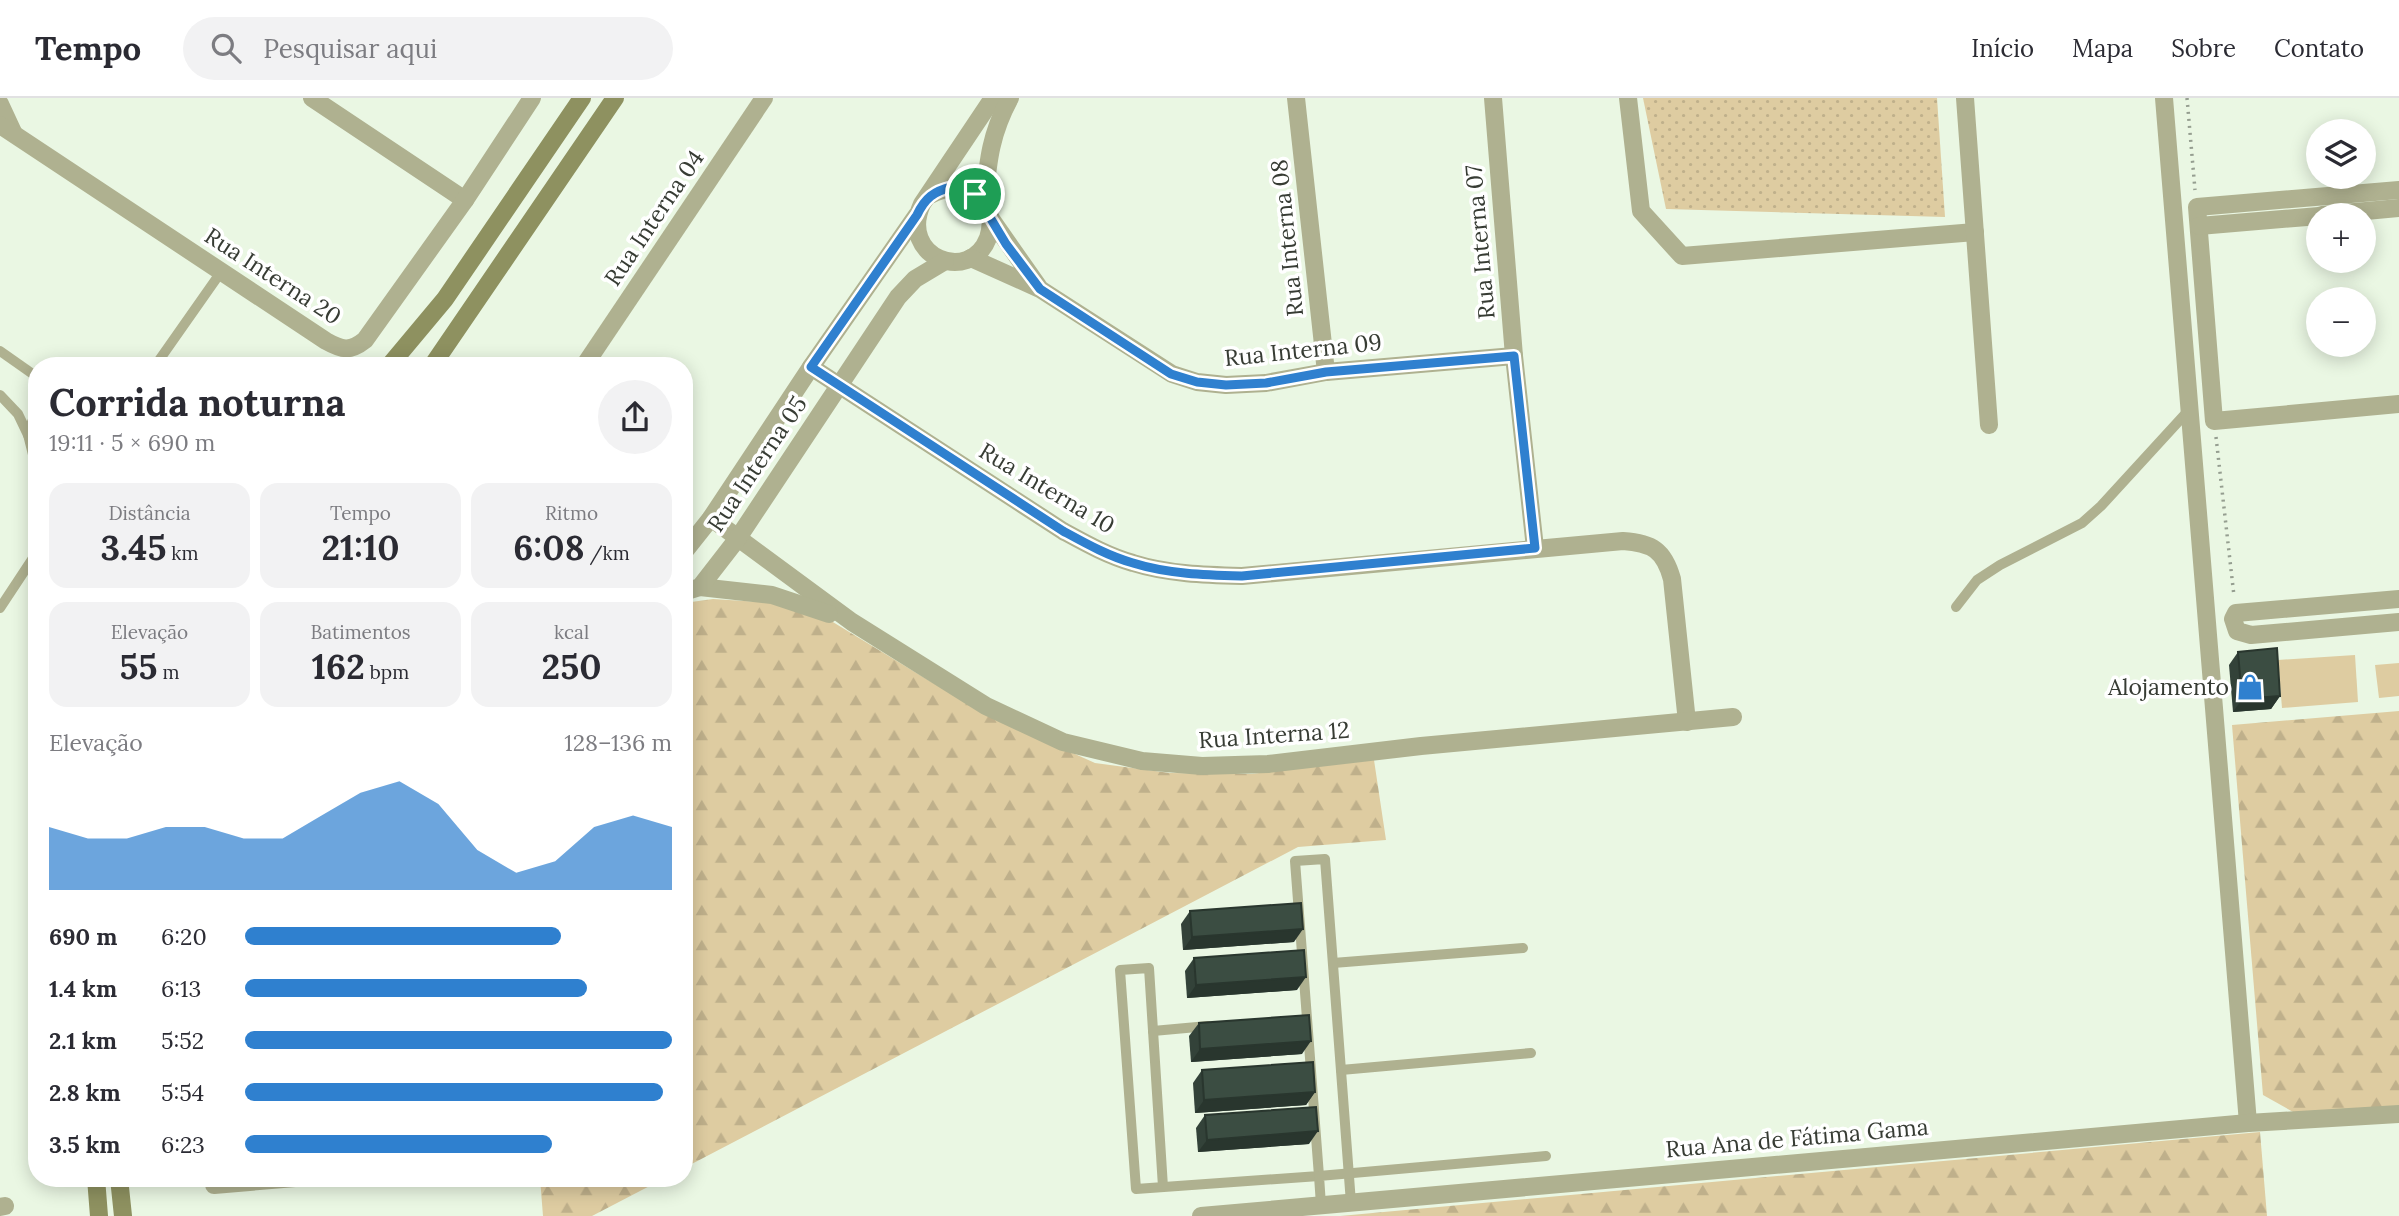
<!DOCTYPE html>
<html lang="pt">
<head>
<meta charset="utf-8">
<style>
	body { margin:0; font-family:Lora,serif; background:#f2f2f3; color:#2b2b33; height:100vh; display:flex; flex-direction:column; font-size:26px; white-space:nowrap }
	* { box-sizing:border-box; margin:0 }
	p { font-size:23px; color:#7c7c81 }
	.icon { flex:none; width:38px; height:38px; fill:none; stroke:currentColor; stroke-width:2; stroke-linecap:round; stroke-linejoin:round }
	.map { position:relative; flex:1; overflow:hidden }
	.panel { position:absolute; left:28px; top:259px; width:665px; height:830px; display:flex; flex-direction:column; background:#fff; border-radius:28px; box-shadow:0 4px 18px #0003 }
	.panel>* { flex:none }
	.buttons { position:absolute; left:2306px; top:21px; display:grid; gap:14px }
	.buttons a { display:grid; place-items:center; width:70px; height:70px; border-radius:50%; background:#fff; box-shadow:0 4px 18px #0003; font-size:35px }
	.pin { position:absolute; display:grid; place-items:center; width:60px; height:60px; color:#fff; margin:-30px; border:4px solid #fff; border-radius:50%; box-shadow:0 2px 7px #0007 }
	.round { display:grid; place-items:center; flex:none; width:74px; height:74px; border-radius:37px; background:#f2f2f3 }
	.summary { display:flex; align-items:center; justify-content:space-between; height:119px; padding:0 21px }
	h1 { font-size:38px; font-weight:700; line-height:52px }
	.metrics { display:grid; grid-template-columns:repeat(3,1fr); gap:10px; height:119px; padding:7px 21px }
	.metrics div { display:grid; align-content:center; border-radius:18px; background:#f2f2f3; text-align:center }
	.metrics b { font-size:35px; font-weight:700 }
	.metrics small { font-size:19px; font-weight:400 }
	.metrics p { font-size:19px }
	.chart { height:196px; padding:14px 21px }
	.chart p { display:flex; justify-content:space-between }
	.chart svg { width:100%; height:126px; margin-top:7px; fill:#2f80cf; opacity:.7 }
	ul { padding:0 21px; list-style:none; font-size:23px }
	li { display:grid; grid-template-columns:112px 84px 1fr; align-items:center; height:52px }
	li i { height:18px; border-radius:9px; background:#2f80cf }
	header { display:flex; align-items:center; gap:42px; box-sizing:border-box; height:98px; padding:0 35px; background:#fff; border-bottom:2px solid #e1e1e2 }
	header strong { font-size:33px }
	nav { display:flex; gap:38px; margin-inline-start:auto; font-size:24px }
	.search { width:490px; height:63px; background:#f2f2f3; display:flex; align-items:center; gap:18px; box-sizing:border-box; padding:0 24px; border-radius:38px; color:#7c7c81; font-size:26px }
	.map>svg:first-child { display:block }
</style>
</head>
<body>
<header>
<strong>Tempo</strong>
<div class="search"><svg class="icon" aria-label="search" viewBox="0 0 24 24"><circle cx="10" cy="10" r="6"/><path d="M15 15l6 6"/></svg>Pesquisar aqui</div>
<nav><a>Início</a><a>Mapa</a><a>Sobre</a><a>Contato</a></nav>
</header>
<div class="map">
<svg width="2399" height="1118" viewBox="0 0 2399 1118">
	<defs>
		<pattern id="green-dots" width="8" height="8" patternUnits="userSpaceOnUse" patternTransform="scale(1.75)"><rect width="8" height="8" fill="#decca1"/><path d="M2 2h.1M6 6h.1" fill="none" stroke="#bfb08b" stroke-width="1.8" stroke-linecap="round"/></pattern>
		<pattern id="forest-firs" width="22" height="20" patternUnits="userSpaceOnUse" patternTransform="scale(1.75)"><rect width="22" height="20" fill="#decca1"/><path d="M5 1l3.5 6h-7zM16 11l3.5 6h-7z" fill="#bfb08b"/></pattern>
	</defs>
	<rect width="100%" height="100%" fill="#eaf7e3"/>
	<path fill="url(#green-dots)" d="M1643,0H1937L1945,119L1666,111Z"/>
	<g fill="url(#forest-firs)">
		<path d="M713,501L776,505L823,518L928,582L995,620L1095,665L1170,675L1251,676L1374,662L1386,742L1298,749L684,1070V505Z"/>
		<path d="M2399,613V1012L2302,1019L2263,997L2232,627Z"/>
		<path d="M2260,1034L2267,1118H1340Z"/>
		<path d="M540,1080H665L592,1118H543Z"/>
	</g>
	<g fill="#decca1">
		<path d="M2355,557L2358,604L2282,610L2278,562Z"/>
		<path d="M2399,565V598L2379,600L2375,567Z"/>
	</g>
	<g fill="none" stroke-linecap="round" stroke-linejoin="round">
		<g stroke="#959e90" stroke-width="3.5" stroke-dasharray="2 5" stroke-linecap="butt">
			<path d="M2187,0L2195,92"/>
			<path d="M2216,339L2234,498"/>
		</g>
		<g stroke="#afb190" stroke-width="10">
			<path d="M0,253L37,279"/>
			<path d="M155,268L221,174"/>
			<path d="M0,297L18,316L29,339"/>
			<path d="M1956,509L1977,482L2000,467L2082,425L2101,408L2189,312"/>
			<path d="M0,510L37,454"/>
			<path d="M1333,865L1523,850"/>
			<path d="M1153,933L1208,928"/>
			<path d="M1341,972L1531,955"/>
			<path d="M1163,1089L1149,870L1120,872L1136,1091L1319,1078L1295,763L1325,761L1351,1105"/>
			<path d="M1321,1107L1319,1078L1546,1058"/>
		</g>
		<g stroke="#afb190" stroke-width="18">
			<path d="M312,0L465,102"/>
			<path d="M1296,0L1326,274"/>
			<path d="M1493,0L1514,258L1535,450"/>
			<path d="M1628,0L1641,113L1682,158L1975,134"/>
			<path d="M1965,0L1989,327"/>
			<path d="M2164,0L2248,1025"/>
			<path d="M0,6L13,34"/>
			<path d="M0,27L326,243C342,252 350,254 365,242L465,102L532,0"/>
			<path d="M2399,92L2197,109L2214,323L2399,306"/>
			<path d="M930,97C951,86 978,87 988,113C992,122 991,131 988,140C970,187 898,159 922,106L993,0"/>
			<path d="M984,104C988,64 990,37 1010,0"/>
			<path d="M2322,117L2399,110"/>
			<path d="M991,121L1038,188"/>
			<path d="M2199,128L2319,118"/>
			<path d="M971,160L1040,191L1172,276L1197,284L1226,287L1266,285L1326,274L1514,258"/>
			<path d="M584,268L764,0"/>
			<path d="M811,269L1063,433C1085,445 1108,458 1133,465C1168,476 1206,477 1242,478L1623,443C1652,445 1664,452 1672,481L1687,624"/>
			<path d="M37,322L32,336L37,356"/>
			<path d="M711,420L852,524L986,608L1063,644L1142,663L1202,668L1268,666L1421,648L1733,619"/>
			<path d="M684,454L711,420L811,269L917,117"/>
			<path d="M700,489L772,497L829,516"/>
			<path d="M684,494L700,489L738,440L898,199L915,181L945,163"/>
			<path d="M2399,501L2236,515L2233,521L2237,533L2251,537L2399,524"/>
			<path d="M214,1087L295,1080"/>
			<path d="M0,1109L5,1108"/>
			<path d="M1201,1118L2248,1025L2399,1016"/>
		</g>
		<g stroke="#8e9160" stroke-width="18">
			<path d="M389,268L445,201L582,0"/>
			<path d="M432,268L615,0"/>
			<path d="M96,1080L99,1118"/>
			<path d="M119,1080L123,1118"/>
		</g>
	</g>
	<g fill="#334239">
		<path d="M2238,554L2280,598L2271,611L2233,614L2229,567Z"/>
		<path d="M1190,813L1294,844L1183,852L1181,826Z"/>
		<path d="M1194,860L1297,892L1187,900L1185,873Z"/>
		<path d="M1199,925L1302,956L1191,964L1189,938Z"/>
		<path d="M1202,972L1315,994L1306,1007L1195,1015L1193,985Z"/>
		<path d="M1205,1017L1309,1046L1198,1054L1196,1030Z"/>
	</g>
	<g fill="#29362e">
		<path d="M2280,598L2271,611L2233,614L2242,601Z"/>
		<path d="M1303,831L1294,844L1183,852L1192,839Z"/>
		<path d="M1306,879L1297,892L1187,900L1196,887Z"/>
		<path d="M1311,943L1302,956L1191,964L1200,951Z"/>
		<path d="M1315,994L1306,1007L1195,1015L1204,1002Z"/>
		<path d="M1318,1033L1309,1046L1198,1054L1207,1042Z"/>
	</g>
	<g fill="#3b4d42" stroke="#29362e" stroke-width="2">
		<path d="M2277,550L2280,598L2242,601L2238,554Z"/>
		<path d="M1301,805L1303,831L1192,839L1190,813Z"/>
		<path d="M1304,852L1306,879L1196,887L1194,860Z"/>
		<path d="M1309,917L1311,943L1200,951L1199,925Z"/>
		<path d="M1313,964L1315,994L1204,1002L1202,972Z"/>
		<path d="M1316,1009L1318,1033L1207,1042L1205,1017Z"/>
	</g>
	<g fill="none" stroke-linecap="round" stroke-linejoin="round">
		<g stroke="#fff" stroke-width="14">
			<path id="route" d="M952,89L964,90L975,96L984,104L991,121L1006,146L1040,191L1171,276L1197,284L1226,287L1266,285L1326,274L1514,258L1535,450L1242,478C1206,477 1168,476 1133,465C1108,458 1085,445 1063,433L811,269L917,117C925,100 934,93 952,89Z"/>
		</g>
		<use href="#route" stroke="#2f80cf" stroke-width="9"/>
	</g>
	<defs>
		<g id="shop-bare" transform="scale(2.1)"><path d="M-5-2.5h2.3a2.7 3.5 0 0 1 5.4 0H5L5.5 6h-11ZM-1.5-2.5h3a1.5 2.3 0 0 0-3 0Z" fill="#2f80cf" stroke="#fff" stroke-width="2.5" paint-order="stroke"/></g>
	</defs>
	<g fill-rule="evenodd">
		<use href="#shop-bare" x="2250" y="589"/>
	</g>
	<g text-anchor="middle" stroke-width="7" stroke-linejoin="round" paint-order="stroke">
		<g font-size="23" fill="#373c34" stroke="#fff">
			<text transform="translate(654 120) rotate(-56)" y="8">Rua Interna 04</text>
			<text transform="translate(1287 140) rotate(-96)" y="8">Rua Interna 08</text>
			<text transform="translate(1480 144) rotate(-95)" y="8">Rua Interna 07</text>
			<text transform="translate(273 178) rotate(33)" y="8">Rua Interna 20</text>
			<text transform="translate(1303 252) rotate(-6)" y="8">Rua Interna 09</text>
			<text transform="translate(757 366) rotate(-56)" y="8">Rua Interna 05</text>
			<text transform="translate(1047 390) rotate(31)" y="8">Rua Interna 10</text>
			<text transform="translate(1274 637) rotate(-4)" y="8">Rua Interna 12</text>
			<text transform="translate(1797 1040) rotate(-5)" y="8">Rua Ana de Fátima Gama</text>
		</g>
		<g font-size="23" fill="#373c34" stroke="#fff" text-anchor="end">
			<text x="2229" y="597">Alojamento</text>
		</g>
	</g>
</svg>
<div class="buttons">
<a><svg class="icon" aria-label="layers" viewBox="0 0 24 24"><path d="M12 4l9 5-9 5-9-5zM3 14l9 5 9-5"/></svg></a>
<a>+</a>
<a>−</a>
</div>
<div class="pin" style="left:975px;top:96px;background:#1e9e55"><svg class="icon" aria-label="arrive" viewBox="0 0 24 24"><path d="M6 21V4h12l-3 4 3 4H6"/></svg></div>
<section class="panel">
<div class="summary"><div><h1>Corrida noturna</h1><p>19:11 · 5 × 690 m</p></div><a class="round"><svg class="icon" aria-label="share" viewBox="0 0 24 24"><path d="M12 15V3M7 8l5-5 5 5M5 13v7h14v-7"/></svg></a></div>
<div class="metrics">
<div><p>Distância</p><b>3.45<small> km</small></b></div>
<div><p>Tempo</p><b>21:10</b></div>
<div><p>Ritmo</p><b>6:08<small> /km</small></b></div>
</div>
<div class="metrics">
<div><p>Elevação</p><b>55<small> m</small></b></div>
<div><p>Batimentos</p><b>162<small> bpm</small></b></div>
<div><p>kcal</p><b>250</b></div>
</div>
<div class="chart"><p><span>Elevação</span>128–136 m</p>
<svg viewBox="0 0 160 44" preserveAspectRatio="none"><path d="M0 44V22L10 26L20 26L30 22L40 22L50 26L60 26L70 18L80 10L90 6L100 14L110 30L120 38L130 34L140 22L150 18L160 22V44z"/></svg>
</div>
<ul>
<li><b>690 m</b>6:20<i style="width:74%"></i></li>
<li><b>1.4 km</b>6:13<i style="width:80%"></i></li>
<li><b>2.1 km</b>5:52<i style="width:100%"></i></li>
<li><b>2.8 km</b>5:54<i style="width:98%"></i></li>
<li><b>3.5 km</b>6:23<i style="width:72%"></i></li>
</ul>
</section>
</div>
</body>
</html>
